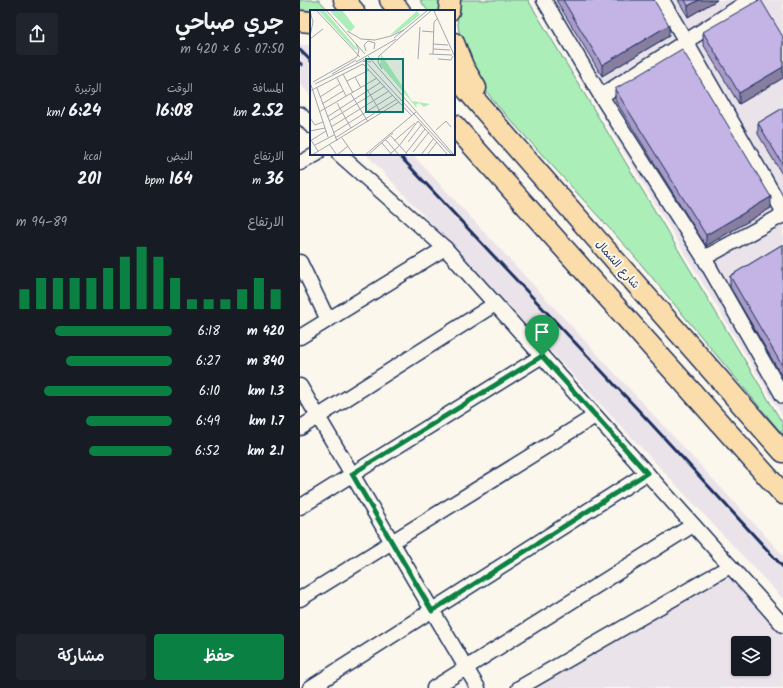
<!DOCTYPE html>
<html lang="ar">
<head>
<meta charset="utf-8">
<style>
	body { margin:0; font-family:Kalam,"Playpen Sans Arabic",sans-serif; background:#20242c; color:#f1f3f6; direction:rtl; height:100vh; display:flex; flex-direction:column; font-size:15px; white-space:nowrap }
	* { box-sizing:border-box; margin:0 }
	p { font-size:13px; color:#9ea1a6 }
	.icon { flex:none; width:22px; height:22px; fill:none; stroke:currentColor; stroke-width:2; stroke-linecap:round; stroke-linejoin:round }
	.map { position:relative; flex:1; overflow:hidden; direction:ltr }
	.side { display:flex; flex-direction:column; background:#171b24; width:300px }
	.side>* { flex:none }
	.fabs { position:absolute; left:431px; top:636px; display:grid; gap:8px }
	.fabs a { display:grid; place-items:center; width:40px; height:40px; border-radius:4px; background:#171b24; box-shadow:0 1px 3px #0004; font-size:20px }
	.pin { position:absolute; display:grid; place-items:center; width:34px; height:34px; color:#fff; margin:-41px -17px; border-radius:50% 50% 50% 0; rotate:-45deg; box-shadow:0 0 4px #0007 }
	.pin .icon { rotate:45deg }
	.round { display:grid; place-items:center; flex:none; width:42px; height:42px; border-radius:4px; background:#20242c }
	.summary { display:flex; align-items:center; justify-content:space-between; height:68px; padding:0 16px }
	h1 { font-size:22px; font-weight:600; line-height:30px }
	.stats { display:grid; grid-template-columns:repeat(3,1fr); gap:6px; height:68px; padding:4px 16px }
	.stats div { display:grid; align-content:center }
	.stats b { font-size:17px; font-weight:600 }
	.stats small { font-size:11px; font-weight:400 }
	.stats p { font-size:11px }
	.chart { height:112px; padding:8px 16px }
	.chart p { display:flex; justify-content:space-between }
	.chart svg { width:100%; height:72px; margin-top:4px; stroke:#0b8043; stroke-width:6 }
	.cta { display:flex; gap:8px; margin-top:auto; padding:8px 16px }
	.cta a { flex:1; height:46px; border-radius:4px; background:#0b8043; color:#fff; font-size:16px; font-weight:600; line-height:46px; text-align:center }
	.cta a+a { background:#20242c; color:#f1f3f6 }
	ul { padding:0 16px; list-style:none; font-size:13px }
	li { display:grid; grid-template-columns:64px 48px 1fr; align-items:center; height:30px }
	li i { height:10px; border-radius:5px; background:#0b8043 }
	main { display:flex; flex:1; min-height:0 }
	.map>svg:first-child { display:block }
</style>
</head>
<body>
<main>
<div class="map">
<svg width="483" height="688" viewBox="0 0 483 688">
	<rect width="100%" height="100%" fill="#fbf7ec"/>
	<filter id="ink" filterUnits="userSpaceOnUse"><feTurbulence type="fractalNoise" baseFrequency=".025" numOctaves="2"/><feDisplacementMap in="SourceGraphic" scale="8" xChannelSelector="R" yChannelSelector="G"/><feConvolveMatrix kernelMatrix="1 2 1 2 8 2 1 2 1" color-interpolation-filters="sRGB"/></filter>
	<g filter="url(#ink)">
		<g fill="#eae3ea" fill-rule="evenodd">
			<path d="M233,0H483V417Z"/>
			<path d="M0,45H11V96L0,84Z"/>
			<path d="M66,154H112L483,555V599Z"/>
			<path d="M430,566L483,625V688H236ZM438,643H464V669H438Z"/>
		</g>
		<g fill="#aceeb7" stroke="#648e8a">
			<path d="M0,0H19L29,11L0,10Z"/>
			<path d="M120,0H140L141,11H128Z"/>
			<path d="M157,0H228L483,424V435L330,251L195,103L181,84L160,38L157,18Z"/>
		</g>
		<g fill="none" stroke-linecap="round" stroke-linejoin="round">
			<g stroke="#1b2f5e" stroke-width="17">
				<g id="minor">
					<path d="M244,0L301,96L404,258L483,396"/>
					<path d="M362,0L483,211"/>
					<path d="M301,96L450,0"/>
					<path d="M0,114L11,126"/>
					<path d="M39,154L145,248L483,625"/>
					<path d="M0,163L17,154"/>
					<path d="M404,258L483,215"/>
					<path d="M0,262L28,320"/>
					<path d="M0,337L145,248"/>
					<path d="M0,386L178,688"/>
					<path d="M0,428L195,304"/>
					<path d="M0,507L242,356"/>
					<path d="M0,599L295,416"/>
					<path d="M10,688L347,473"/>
					<path d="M134,688L393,525"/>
					<path d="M219,688L430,566"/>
				</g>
			</g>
			<g stroke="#1b2f5e" stroke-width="23">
				<g id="highway">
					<path d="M44,0L54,11"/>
					<path d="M90,0L100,11"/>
					<path d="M149,11L150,0"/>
					<path d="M0,21L11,22"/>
					<path d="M154,43L163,66L176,88"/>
					<path d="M154,75L208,138L483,452"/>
					<path d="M154,125L483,494"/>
				</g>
			</g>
			<use href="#minor" stroke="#fbf7ec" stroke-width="14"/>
			<use href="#highway" stroke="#faddab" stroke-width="20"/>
			<g stroke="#1b2f5e" stroke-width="3">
				<path d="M0,50L11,61"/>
				<path d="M0,63L2,65"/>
				<path d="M98,154L343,415L483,567"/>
			</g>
		</g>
		<g fill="#a89bc5" stroke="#1b2f5e">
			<path d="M256,0H354L369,36L302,76Z"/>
			<path d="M378,0H417L388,17Z"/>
			<path d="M403,32L483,37V78L439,104L403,44Z"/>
			<path d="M315,89L471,208L406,246L315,100Z"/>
			<path d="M483,108V176L458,134V123Z"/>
			<path d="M483,244V378L430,287V276Z"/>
		</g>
		<g fill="#887ea0" stroke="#1b2f5e">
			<path d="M399,0H417L388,17V6Z"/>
			<path d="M369,25V36L302,76V65Z"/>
			<path d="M483,67V78L439,104V93Z"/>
			<path d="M471,197V208L406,246V235Z"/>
		</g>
		<g fill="#c3b4e5" stroke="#1b2f5e">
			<path d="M263,0H354L369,25L302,65Z"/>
			<path d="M385,0H399L388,6Z"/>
			<path d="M459,0H461L483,37V67L439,93L403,32Z"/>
			<path d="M382,49L471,197L406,235L315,89Z"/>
			<path d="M483,108V165L458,123Z"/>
			<path d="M483,244V367L430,276Z"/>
		</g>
	</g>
	<g fill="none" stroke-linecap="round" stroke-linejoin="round" filter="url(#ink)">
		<g stroke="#fff" stroke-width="8">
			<path id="route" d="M242,356L347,473L132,611L52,474Z"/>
		</g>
		<use href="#route" stroke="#0b8043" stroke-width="5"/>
	</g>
	<g text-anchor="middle" stroke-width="4" stroke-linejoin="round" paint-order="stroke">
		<g font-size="11" fill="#1b2f5e" stroke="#fbf7ec">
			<text transform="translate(318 264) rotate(49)" y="4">شارع الشمال</text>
		</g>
	</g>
	<g transform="translate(10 10)">
		<rect width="145" height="145" fill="#fbf7ec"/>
		<path d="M8,0H14L48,40L44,39ZM19,0H32L45,17L40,22ZM107,1L110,5L88,22L80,25ZM71,44L102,91L120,94L114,97L109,93L106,95L107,98L70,55Z" fill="#aceeb7"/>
		<path fill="none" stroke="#a1a7b3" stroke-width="1" d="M6,0L50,47M16,0L55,44M0,1L3,12L0,26M124,1L145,47M37,21L51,29L65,30L81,26L94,20M112,21L124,22M96,22L122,0M84,28L118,0M0,29L13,19M123,34L138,35M123,39L140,40M56,41L54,35L58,31L65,33L64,39M119,44L142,45M123,44L124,12L127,9M58,46L144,145M53,49L142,145M108,49L110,17M128,49L141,50L143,46M46,52L86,29M72,59L68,52L69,46L97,21M22,64L46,50M33,64L43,83M45,67L51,78M27,68L36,86M37,71L59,60M3,72L47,47L49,40L46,34M5,74L52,51L61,52M1,75L18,127M55,76L71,103M7,78L27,131M0,81L53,54L102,106M41,84L58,112M10,87L30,74M27,93L41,118M12,94L33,81M9,102L67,68M17,107L71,72M0,108L5,115L13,112M19,111L75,76M108,111L138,145M21,117L79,81M126,120L136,111L141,117M0,121L15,118M23,123L83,85M81,126L98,145M25,128L87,89M32,128L44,145M1,130L8,141M76,130L89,145M0,131L16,121M84,131L105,113M98,132L112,114M72,133L82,145M19,134L27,145M5,135L24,125M103,142L119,122M96,143L115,119M2,145L89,92M27,145L38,136M55,145L106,102M58,145L83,123M79,145L89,136L108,111M111,145L124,128M117,145L127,132"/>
		<path fill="#0f766e" fill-opacity="0.15" stroke="#0f766e" stroke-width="2" d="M56,49H93V102H56Z"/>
		<rect width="145" height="145" fill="none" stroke="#1b2f5e" stroke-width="2"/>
	</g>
</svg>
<div class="fabs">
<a><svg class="icon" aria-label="layers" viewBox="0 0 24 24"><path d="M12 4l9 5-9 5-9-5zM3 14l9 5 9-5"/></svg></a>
</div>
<div class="pin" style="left:242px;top:356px;background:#1e9e55"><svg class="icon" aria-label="arrive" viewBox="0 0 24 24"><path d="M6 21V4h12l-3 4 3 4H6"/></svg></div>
</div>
<section class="side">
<div class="summary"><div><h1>جري صباحي</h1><p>07:50 · 6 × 420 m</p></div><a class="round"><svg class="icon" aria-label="share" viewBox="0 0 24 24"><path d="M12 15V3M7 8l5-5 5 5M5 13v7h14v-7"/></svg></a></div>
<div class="stats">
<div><p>المسافة</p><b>2.52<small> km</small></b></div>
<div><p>الوقت</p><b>16:08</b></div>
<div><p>الوتيرة</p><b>6:24<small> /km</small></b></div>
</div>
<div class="stats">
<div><p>الارتفاع</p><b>36<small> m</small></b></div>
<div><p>النبض</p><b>164<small> bpm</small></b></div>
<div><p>kcal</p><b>201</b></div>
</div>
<div class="chart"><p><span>الارتفاع</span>89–94 m</p>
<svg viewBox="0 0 160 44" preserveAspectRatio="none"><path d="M5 44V32M15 44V25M25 44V25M35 44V25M45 44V25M55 44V19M65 44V12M75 44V6M85 44V12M95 44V25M105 44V38M115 44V38M125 44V38M135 44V32M145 44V25M155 44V32"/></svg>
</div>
<ul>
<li><b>420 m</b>6:18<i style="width:75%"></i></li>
<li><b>840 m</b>6:27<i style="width:68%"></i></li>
<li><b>1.3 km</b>6:10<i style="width:82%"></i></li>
<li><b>1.7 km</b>6:49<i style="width:55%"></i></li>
<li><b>2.1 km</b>6:52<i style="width:53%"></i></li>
</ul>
<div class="cta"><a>حفظ</a><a>مشاركة</a></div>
</section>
</main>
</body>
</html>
